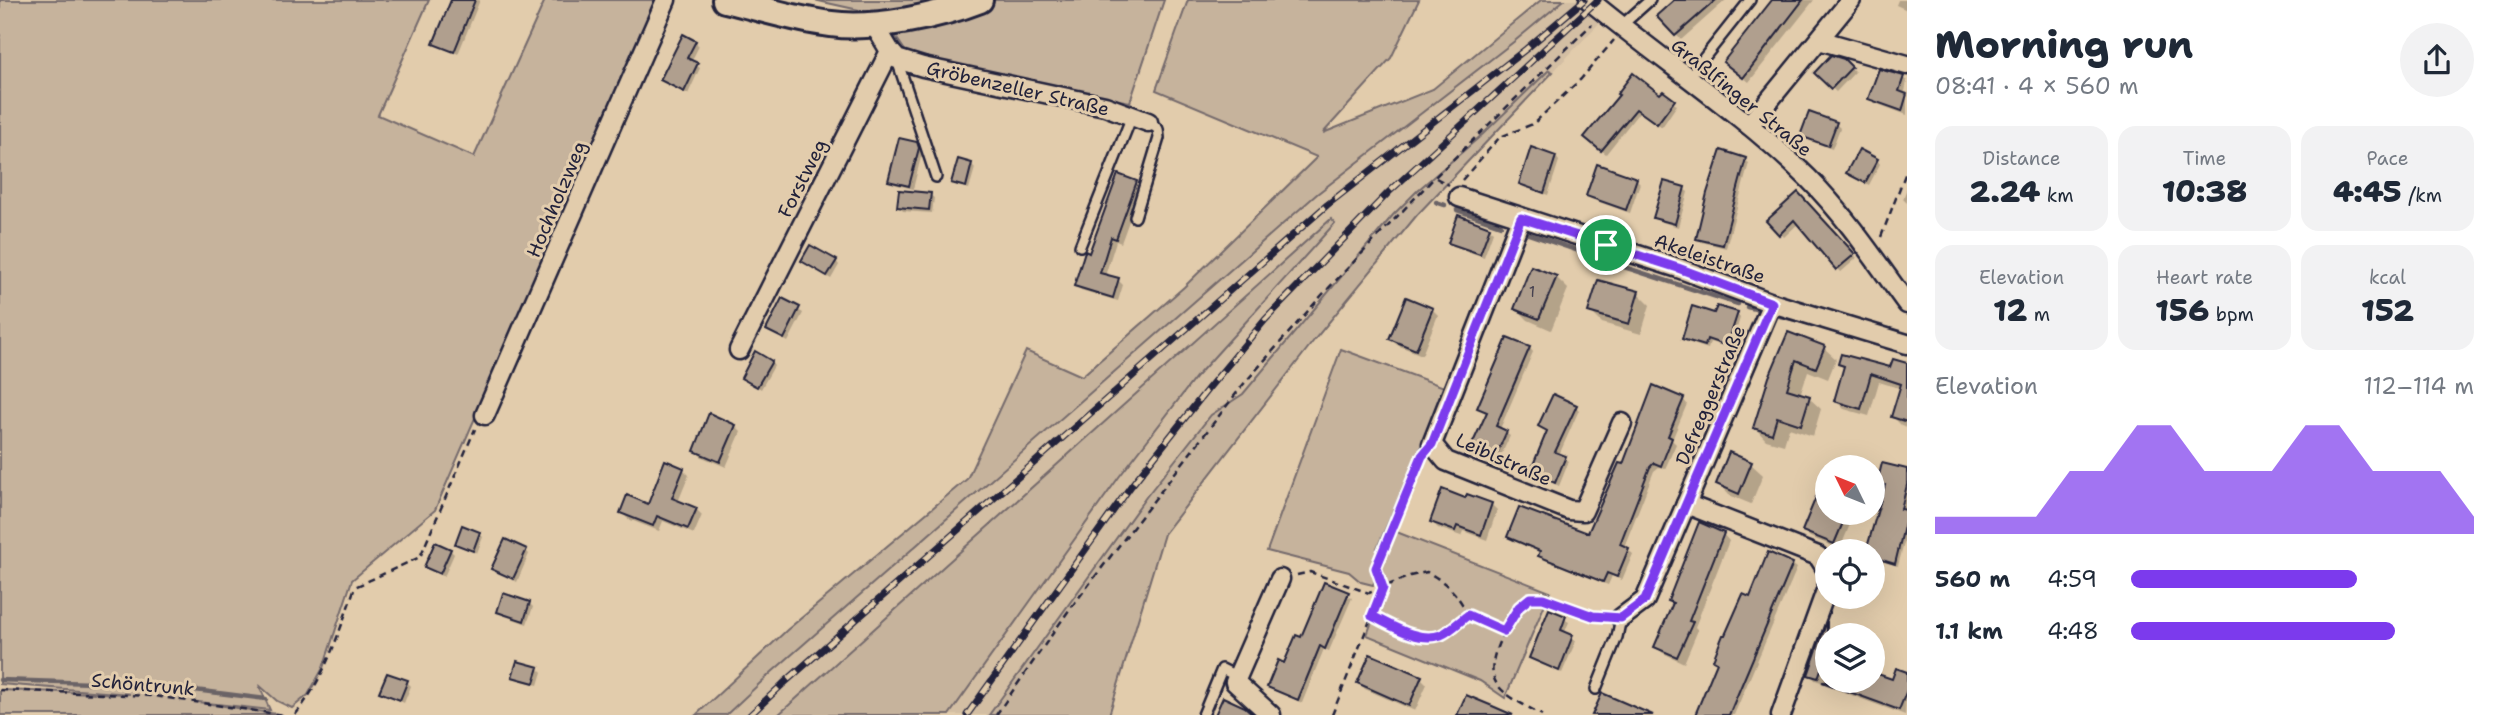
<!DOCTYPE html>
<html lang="en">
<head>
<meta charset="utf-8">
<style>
	body { margin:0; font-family:"Shantell Sans",sans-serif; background:#f2f2f3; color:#1f2937; height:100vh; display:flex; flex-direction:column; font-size:26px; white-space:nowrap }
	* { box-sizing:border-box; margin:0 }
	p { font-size:23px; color:#747a83 }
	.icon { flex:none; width:38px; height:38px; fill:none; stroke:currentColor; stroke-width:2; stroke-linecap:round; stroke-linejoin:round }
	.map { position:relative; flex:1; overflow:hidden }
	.drawer { display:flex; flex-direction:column; background:#fff; width:595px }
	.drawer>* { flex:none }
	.needle { width:46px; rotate:313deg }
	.fabs { position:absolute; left:1815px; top:455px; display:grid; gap:14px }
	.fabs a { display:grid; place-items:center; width:70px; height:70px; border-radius:50%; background:#fff; box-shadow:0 7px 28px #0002; font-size:35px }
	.pin { position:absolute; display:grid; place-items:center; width:60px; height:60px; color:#fff; margin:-30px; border:4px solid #fff; border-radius:50%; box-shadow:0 2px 7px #0007 }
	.round { display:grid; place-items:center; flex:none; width:74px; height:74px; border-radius:37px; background:#f2f2f3 }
	.headline { display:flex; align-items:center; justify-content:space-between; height:119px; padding:0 28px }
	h1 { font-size:38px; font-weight:800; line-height:52px }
	.metrics { display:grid; grid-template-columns:repeat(3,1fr); gap:10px; height:119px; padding:7px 28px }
	.metrics div { display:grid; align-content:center; border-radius:18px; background:#f2f2f3; text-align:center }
	.metrics b { font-size:30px; font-weight:800 }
	.metrics small { font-size:19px; font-weight:400 }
	.metrics p { font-size:19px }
	.chart { height:196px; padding:14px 28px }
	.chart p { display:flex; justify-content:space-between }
	.chart svg { width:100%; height:126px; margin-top:7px; fill:#7c3aed; opacity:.7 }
	ul { padding:0 28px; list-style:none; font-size:23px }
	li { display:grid; grid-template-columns:112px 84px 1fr; align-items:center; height:52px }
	li i { height:18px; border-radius:9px; background:#7c3aed }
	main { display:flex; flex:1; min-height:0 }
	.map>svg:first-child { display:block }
</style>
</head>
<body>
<main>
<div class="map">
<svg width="1907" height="715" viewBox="0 0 1907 715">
	<rect width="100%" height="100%" fill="#e2ccac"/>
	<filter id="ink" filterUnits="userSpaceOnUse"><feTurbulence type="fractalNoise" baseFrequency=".0143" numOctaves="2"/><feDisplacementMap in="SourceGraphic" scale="14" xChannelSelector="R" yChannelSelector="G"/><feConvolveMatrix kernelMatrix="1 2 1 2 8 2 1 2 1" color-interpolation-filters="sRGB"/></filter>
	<g filter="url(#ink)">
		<path fill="#d3bea3" d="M1564,0H1577L1603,19L1553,72L1549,71L1483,134L1418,190L1393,215L1243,394L1211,415L1146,497L989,715H949L1119,477L1196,377L1331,219L778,715H726L772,672L1317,194L1516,40Z"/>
		<g fill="#c6b39c" stroke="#746a6c" stroke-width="2">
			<path d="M0,0H429L378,115L474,157L545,0H657L435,510L352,580L323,668L308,695L292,708L277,701L259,685L270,710L198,702L283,715H0V690L130,694L0,684Z"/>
			<path d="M814,0H1164L1130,102L912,61L881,15Z"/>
			<path d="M1188,0H1419L1391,58L1323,133L1433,89L1541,0H1564L1516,40L1317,194L772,672L726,715H696L787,630L967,479L1026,351L1082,376L1184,287L1317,157L1156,90Z"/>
			<path d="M1549,70L1553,72L1417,215L1315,339L1164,534L1109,715H989L1146,497L1211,415L1243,394L1393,215L1418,190L1483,134Z"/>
			<path d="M1331,219L1335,223L1196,377L1119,477L949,715H778Z"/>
			<path d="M1341,349L1447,388L1377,548L1381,549L1374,569L1375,580L1373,585L1361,582L1349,572L1267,551Z"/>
			<path d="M1394,531L1550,592L1505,698L1480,681L1367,635L1384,589L1378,567Z"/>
		</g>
		<g fill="#0003">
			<path d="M452,0H480L458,54L435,43Z"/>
			<path d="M1677,0H1726L1681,40L1659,16Z"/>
			<path d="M1771,0H1814L1749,82L1731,67L1773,2Z"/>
			<path d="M1898,0H1907V10L1896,5Z"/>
			<path d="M695,42L699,46L691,62L700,68L688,94L662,80Z"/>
			<path d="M1843,60L1855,72L1836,92L1816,73Z"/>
			<path d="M1903,78L1907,81L1905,92H1907V115L1875,103L1870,98Z"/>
			<path d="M1621,95L1661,97L1677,105L1662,127L1640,111L1606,154L1590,141Z"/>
			<path d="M1836,124L1840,128L1832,149L1806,139L1802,135Z"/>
			<path d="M916,144L922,153L913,189L894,184L890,180Z"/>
			<path d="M1532,150L1556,157L1559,161L1548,195L1524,187L1521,183Z"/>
			<path d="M1745,160L1749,163L1726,248L1702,242L1698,238Z"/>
			<path d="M1877,160L1880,164L1869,185L1852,176Z"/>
			<path d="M971,164L975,168L969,189L957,186L953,182Z"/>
			<path d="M1636,179L1640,183L1630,213L1591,199L1588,196Z"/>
			<path d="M1136,183L1141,188L1121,243L1116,241L1105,276L1118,280L1123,285L1118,301L1081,290L1076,285L1090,255Z"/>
			<path d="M1907,188V203L1903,199Z"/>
			<path d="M1684,189L1688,192L1678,227L1659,221L1655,218Z"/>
			<path d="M1798,194L1857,258L1841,272L1799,223L1784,237L1769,221Z"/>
			<path d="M930,195L934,198L932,213L903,211L899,207Z"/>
			<path d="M1489,229L1493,232L1484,257L1453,246L1450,242Z"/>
			<path d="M836,261L839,265L831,279L807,264Z"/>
			<path d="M1556,277L1568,289L1551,330L1528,320L1516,308Z"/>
			<path d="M1638,293L1650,305L1641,334L1602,323L1590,311Z"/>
			<path d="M782,300L803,313L788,342L768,329Z"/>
			<path d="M1432,309L1438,315L1422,355L1397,345L1391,339Z"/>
			<path d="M1737,314L1740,318L1731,348L1710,342L1708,349L1687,342L1684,339L1716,315Z"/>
			<path d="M1789,334L1824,348L1836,359L1828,379L1808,371L1800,395L1809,398L1821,409L1813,436L1789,428L1784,445L1766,440L1755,428Z"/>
			<path d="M1508,340L1530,348L1533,352L1500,429L1510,436L1498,462L1472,448L1488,413L1480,408Z"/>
			<path d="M771,362L774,366L761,389L743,378Z"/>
			<path d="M1840,364L1891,369L1907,365V427L1901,425L1893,417L1902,389L1879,382L1869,416L1844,409L1836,401L1845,369Z"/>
			<path d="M1683,399L1687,404L1672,440L1676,444L1665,469L1659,467L1654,471L1624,547L1633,554L1622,580L1612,576L1608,585L1545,560L1540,555L1541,553L1513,541L1509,537L1589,536L1624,467Z"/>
			<path d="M1576,407L1579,410L1559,455L1569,461L1559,486L1532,472L1549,432L1540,426Z"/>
			<path d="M735,426L741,432L726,467L702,457L696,451Z"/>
			<path d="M1751,464L1763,475L1751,504L1729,495L1718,483Z"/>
			<path d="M683,469L689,475L678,502L696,509L702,515L694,534L663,521L659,531L628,519L622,513L649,506Z"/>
			<path d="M1907,471V501L1904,511L1907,512V532L1898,566L1872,558V551H1868L1886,487L1879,483Z"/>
			<path d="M1466,500L1491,504L1497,510L1487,540L1463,531L1461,536L1438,528L1432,522Z"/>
			<path d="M1827,503V513H1849L1853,517L1840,549L1810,537L1804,531Z"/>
			<path d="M479,533L483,537L477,553L457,544Z"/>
			<path d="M1723,534L1729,541L1695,627L1698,630L1684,663L1663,653L1656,647L1674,605L1670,601Z"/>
			<path d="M450,550L454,554L444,577L426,566Z"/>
			<path d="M526,551L529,554L517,582L493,569Z"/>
			<path d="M1792,564L1797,568L1734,715H1697L1719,664L1715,660L1751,599Z"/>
			<path d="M1325,585L1352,598L1329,651L1324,649L1302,703L1269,687L1302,639Z"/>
			<path d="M529,603L533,607L527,624L502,615L499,612Z"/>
			<path d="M1550,611L1569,622L1564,634L1576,641L1562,673L1531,658Z"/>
			<path d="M1827,643V681H1893L1907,674L1905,715L1835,689L1830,685L1815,680L1810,674Z"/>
			<path d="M538,668L542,672L538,685L518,680L514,676Z"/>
			<path d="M1421,678L1427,684L1415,711L1365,689L1359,683Z"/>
			<path d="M407,682L411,686L404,703L381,692Z"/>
		</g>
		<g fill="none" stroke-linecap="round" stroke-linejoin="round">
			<g stroke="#6b6366" stroke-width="4.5">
				<path d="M1436,202L1445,205"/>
				<path d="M1457,210L1501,225"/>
				<path d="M1526,233L1591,255"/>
				<path d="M1615,264L1738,304"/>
				<path d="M1747,307L1760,310"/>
				<path d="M1776,315L1816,325"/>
				<path d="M0,680L155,685L266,699"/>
			</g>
		</g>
		<g fill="#b09f8e" stroke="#22223b" stroke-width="2">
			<path d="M451,0H475L454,52L433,44Z"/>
			<path d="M1674,0H1716L1675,36L1656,16Z"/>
			<path d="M1772,0H1803L1743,78L1723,62Z"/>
			<path d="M683,34L696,41L687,58L698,63L684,92L660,80Z"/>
			<path d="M1831,55L1844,59L1852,67L1831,89L1814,73Z"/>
			<path d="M1879,69L1904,76L1899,91L1907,94L1902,111L1868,99Z"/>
			<path d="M1633,73L1660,94L1663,91L1675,100L1657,124L1636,109L1601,151L1584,137L1619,95L1617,94Z"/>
			<path d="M1809,112L1837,122L1828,146L1800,136Z"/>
			<path d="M899,138L917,142L919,148L909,186L888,181Z"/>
			<path d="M1531,147L1556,156L1544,193L1519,184Z"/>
			<path d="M1859,149L1878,159L1865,183L1846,173Z"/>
			<path d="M1721,150L1746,158L1723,245L1696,239L1707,193Z"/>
			<path d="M958,159L972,163L966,187L951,183Z"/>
			<path d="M1597,164L1637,178L1626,210L1586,196Z"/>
			<path d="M1118,174L1137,181L1116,239L1111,237L1100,273L1119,278L1113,298L1074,286L1085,251L1089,253Z"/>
			<path d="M1664,181L1685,187L1675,224L1653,218Z"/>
			<path d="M899,190L931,193L929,210L897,207Z"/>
			<path d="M1798,192L1855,254L1836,270L1794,220L1779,235L1766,221Z"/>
			<path d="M1458,215L1490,227L1480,254L1448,243Z"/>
			<path d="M810,245L837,260L827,276L801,261Z"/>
			<path d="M1531,266L1557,276L1539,319L1514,309Z"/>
			<path d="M1598,280L1639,291L1629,324L1588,312Z"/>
			<path d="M1406,297L1433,308L1416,350L1389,339Z"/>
			<path d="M782,298L800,307L784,339L766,330Z"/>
			<path d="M1692,306L1714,313L1717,306L1738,312L1727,346L1707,339L1705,346L1682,339Z"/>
			<path d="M1788,332L1825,346L1816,368L1796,360L1787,389L1810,396L1801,425L1777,417L1772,434L1753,428L1769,377Z"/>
			<path d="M1507,338L1530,347L1496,426L1507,431L1494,460L1470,449L1487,412L1477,408Z"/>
			<path d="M755,351L772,361L757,387L741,378Z"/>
			<path d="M1841,354L1890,367L1893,359L1907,363V422L1891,417L1901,384L1871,374L1861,409L1834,401L1844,366L1838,364Z"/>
			<path d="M1653,385L1684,398L1668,436L1672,438L1661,466L1654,463L1650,467L1620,544L1629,548L1617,577L1607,573L1603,582L1538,556L1540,551L1507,537L1519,507L1588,533L1619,463L1623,464Z"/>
			<path d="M1553,394L1577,405L1555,452L1566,456L1555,483L1530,472L1547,431L1538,426Z"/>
			<path d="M709,413L736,425L720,462L694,451Z"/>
			<path d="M1729,452L1752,462L1739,494L1716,484Z"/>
			<path d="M665,460L684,468L672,498L697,508L688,529L657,516L653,526L620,513L627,495L648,504Z"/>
			<path d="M1882,463L1907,469V485L1901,509L1907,510V514L1895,564L1872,557V551H1866L1885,485L1877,483Z"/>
			<path d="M1442,489L1465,498L1467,494L1492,503L1481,535L1457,526L1455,531L1430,522Z"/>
			<path d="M1816,497L1827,501V513H1847L1834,544L1802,531Z"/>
			<path d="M1699,522L1724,533L1689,621L1693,622L1677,657L1654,647L1673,603L1668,601Z"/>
			<path d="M462,525L480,532L473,551L455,544Z"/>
			<path d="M505,539L527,549L513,579L491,569Z"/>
			<path d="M435,542L451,549L440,574L424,567Z"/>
			<path d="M1768,552L1793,563L1729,715H1695L1717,662L1713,660L1723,635H1725L1743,594L1750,597Z"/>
			<path d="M1324,582L1349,592L1325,649L1320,646L1298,700L1267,687L1278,660L1284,663L1296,635L1301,637Z"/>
			<path d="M503,593L530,602L524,621L497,612Z"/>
			<path d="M1549,609L1566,616L1561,630L1573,635L1559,671L1529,658Z"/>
			<path d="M1827,621V652L1818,678L1808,675Z"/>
			<path d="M1370,654L1422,676L1409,706L1357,683Z"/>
			<path d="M517,661L539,667L534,683L512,677Z"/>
			<path d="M1896,668L1907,672V690L1899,710L1822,682L1872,681V672L1892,679Z"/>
			<path d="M387,673L408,680L400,700L379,692Z"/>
			<path d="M1602,693L1653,715H1592Z"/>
			<path d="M1466,695L1490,705L1513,715H1457Z"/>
			<path d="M1223,697L1245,707L1254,715H1215Z"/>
		</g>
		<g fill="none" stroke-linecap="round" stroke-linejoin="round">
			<g stroke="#22223b" stroke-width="14">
				<g id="lane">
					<path d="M1621,26L1650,0"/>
					<path d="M897,60L936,177"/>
					<path d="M1688,78L1750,0"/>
					<path d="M1135,217L1159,138L1158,129L1148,122"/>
					<path d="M1080,246L1132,116"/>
					<path d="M1596,689L1617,637L1621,618"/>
					<path d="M1203,715L1222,669L1238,677"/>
				</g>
			</g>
			<g stroke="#22223b" stroke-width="23">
				<g id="street">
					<path d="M1589,0C1661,60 1741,112 1808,178C1846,216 1875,260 1907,304"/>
					<path d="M1819,40L1907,65"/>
					<path d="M890,51L897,59L923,67L1105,106L1148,122"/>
					<path d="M1749,125L1851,0"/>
					<path d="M1459,197L1678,268L1772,303L1907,344"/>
					<path d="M1521,218L1432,444L1446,461L1569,510L1583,511L1622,423"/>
					<path d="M739,350L890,51L875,26"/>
					<path d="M485,415L666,0"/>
					<path d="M1686,504L1818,556L1827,570"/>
					<path d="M1621,618L1645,600L1772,303"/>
					<path d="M1271,715L1235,682L1280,579"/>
					<path d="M1781,715L1827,588"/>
				</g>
			</g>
			<g stroke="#22223b" stroke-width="30">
				<path id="secondary" d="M725,0C760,8 796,20 831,24C875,30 939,16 980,0"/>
			</g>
			<g stroke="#22223b" stroke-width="2.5" stroke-dasharray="7 5" stroke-linecap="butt">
				<path d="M1436,178L1449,185"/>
				<path d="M1462,180L1500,137L1533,124L1581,79L1614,40"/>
				<path d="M1881,237L1906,172"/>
				<path d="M1297,575L1310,572L1369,593L1410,576L1427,572C1447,583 1458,594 1468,615L1504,631L1519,607L1530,598C1556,598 1579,615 1606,617"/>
				<path d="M1372,616C1391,625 1418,643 1441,635C1450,632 1460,621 1468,615"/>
				<path d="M1504,631C1478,685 1498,690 1542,715"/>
				<path d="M0,690L154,696L283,715"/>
				<path d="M295,715C326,677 339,632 355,587L420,557L475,429"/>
				<path d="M996,715L1067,613L1242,386L1322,295L1435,177L1592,24"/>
				<path d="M1332,715L1383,588L1376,568L1421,458"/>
			</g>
			<use href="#lane" stroke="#e2ccac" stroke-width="9"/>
			<use href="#street" stroke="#e2ccac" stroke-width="18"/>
			<use href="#secondary" stroke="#e2ccac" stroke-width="24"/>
			<g stroke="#22223b" stroke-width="7">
				<g id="rail">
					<path d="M750,715L783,684L1327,205L1526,49L1584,0"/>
					<path d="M967,715L1131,486L1207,390L1265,320L1389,192L1598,0"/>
				</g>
			</g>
			<use href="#rail" stroke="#e2ccac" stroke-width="4.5" stroke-dasharray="13" stroke-linecap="butt"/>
		</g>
	</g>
	<g fill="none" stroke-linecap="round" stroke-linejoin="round" filter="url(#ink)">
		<g stroke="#fff" stroke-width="14">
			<path id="route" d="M1521,218L1678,268L1772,303L1645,600L1621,618L1593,616L1543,598H1530L1519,607L1504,631L1468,615C1460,621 1450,631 1441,635C1418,643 1391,625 1372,616L1383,588L1376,568L1422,456L1432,444Z"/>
		</g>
		<use href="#route" stroke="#7c3aed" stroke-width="9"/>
	</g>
	<g text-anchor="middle" stroke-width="6" stroke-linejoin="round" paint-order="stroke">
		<g font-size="16" fill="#464150">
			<text x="1532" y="297">1</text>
		</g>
		<g font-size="19" fill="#22223b" stroke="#e2ccac">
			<text transform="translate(1018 88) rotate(13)" y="7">Gröbenzeller Straße</text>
			<text transform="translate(1742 97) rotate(39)" y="7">Graßlfinger Straße</text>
			<text transform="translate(802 178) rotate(-63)" y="7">Forstweg</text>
			<text transform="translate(556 199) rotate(-67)" y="7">Hochholzweg</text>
			<text transform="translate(1710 258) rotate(19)" y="7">Akeleistraße</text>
			<text transform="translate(1710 395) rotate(-67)" y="7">Defreggerstraße</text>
			<text transform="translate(1504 459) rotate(24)" y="7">Leiblstraße</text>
			<text transform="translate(143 684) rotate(5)" y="7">Schöntrunk</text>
		</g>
	</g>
</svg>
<div class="fabs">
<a><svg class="needle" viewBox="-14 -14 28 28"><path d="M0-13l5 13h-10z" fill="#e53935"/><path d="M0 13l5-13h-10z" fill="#747a83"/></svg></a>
<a><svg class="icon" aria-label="locate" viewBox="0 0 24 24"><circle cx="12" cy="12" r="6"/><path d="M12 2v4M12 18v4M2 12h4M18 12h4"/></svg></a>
<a><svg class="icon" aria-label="layers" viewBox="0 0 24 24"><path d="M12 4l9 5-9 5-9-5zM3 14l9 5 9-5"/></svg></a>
</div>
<div class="pin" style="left:1606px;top:245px;background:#1e9e55"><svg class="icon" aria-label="arrive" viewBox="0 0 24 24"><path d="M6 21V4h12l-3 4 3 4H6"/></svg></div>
</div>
<section class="drawer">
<div class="headline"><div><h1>Morning run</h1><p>08:41 · 4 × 560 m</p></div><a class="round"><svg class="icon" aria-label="share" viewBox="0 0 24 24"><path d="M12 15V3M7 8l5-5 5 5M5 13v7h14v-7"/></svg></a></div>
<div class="metrics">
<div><p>Distance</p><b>2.24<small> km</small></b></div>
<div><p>Time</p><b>10:38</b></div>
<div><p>Pace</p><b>4:45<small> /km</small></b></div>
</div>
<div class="metrics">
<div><p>Elevation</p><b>12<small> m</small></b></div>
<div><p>Heart rate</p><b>156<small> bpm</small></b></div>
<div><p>kcal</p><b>152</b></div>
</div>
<div class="chart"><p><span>Elevation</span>112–114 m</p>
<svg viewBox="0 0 160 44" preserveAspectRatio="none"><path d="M0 44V38L10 38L20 38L30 38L40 22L50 22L60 6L70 6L80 22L90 22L100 22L110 6L120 6L130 22L140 22L150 22L160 38V44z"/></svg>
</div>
<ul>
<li><b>560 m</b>4:59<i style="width:66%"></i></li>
<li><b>1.1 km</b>4:48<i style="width:77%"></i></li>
</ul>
</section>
</main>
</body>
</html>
